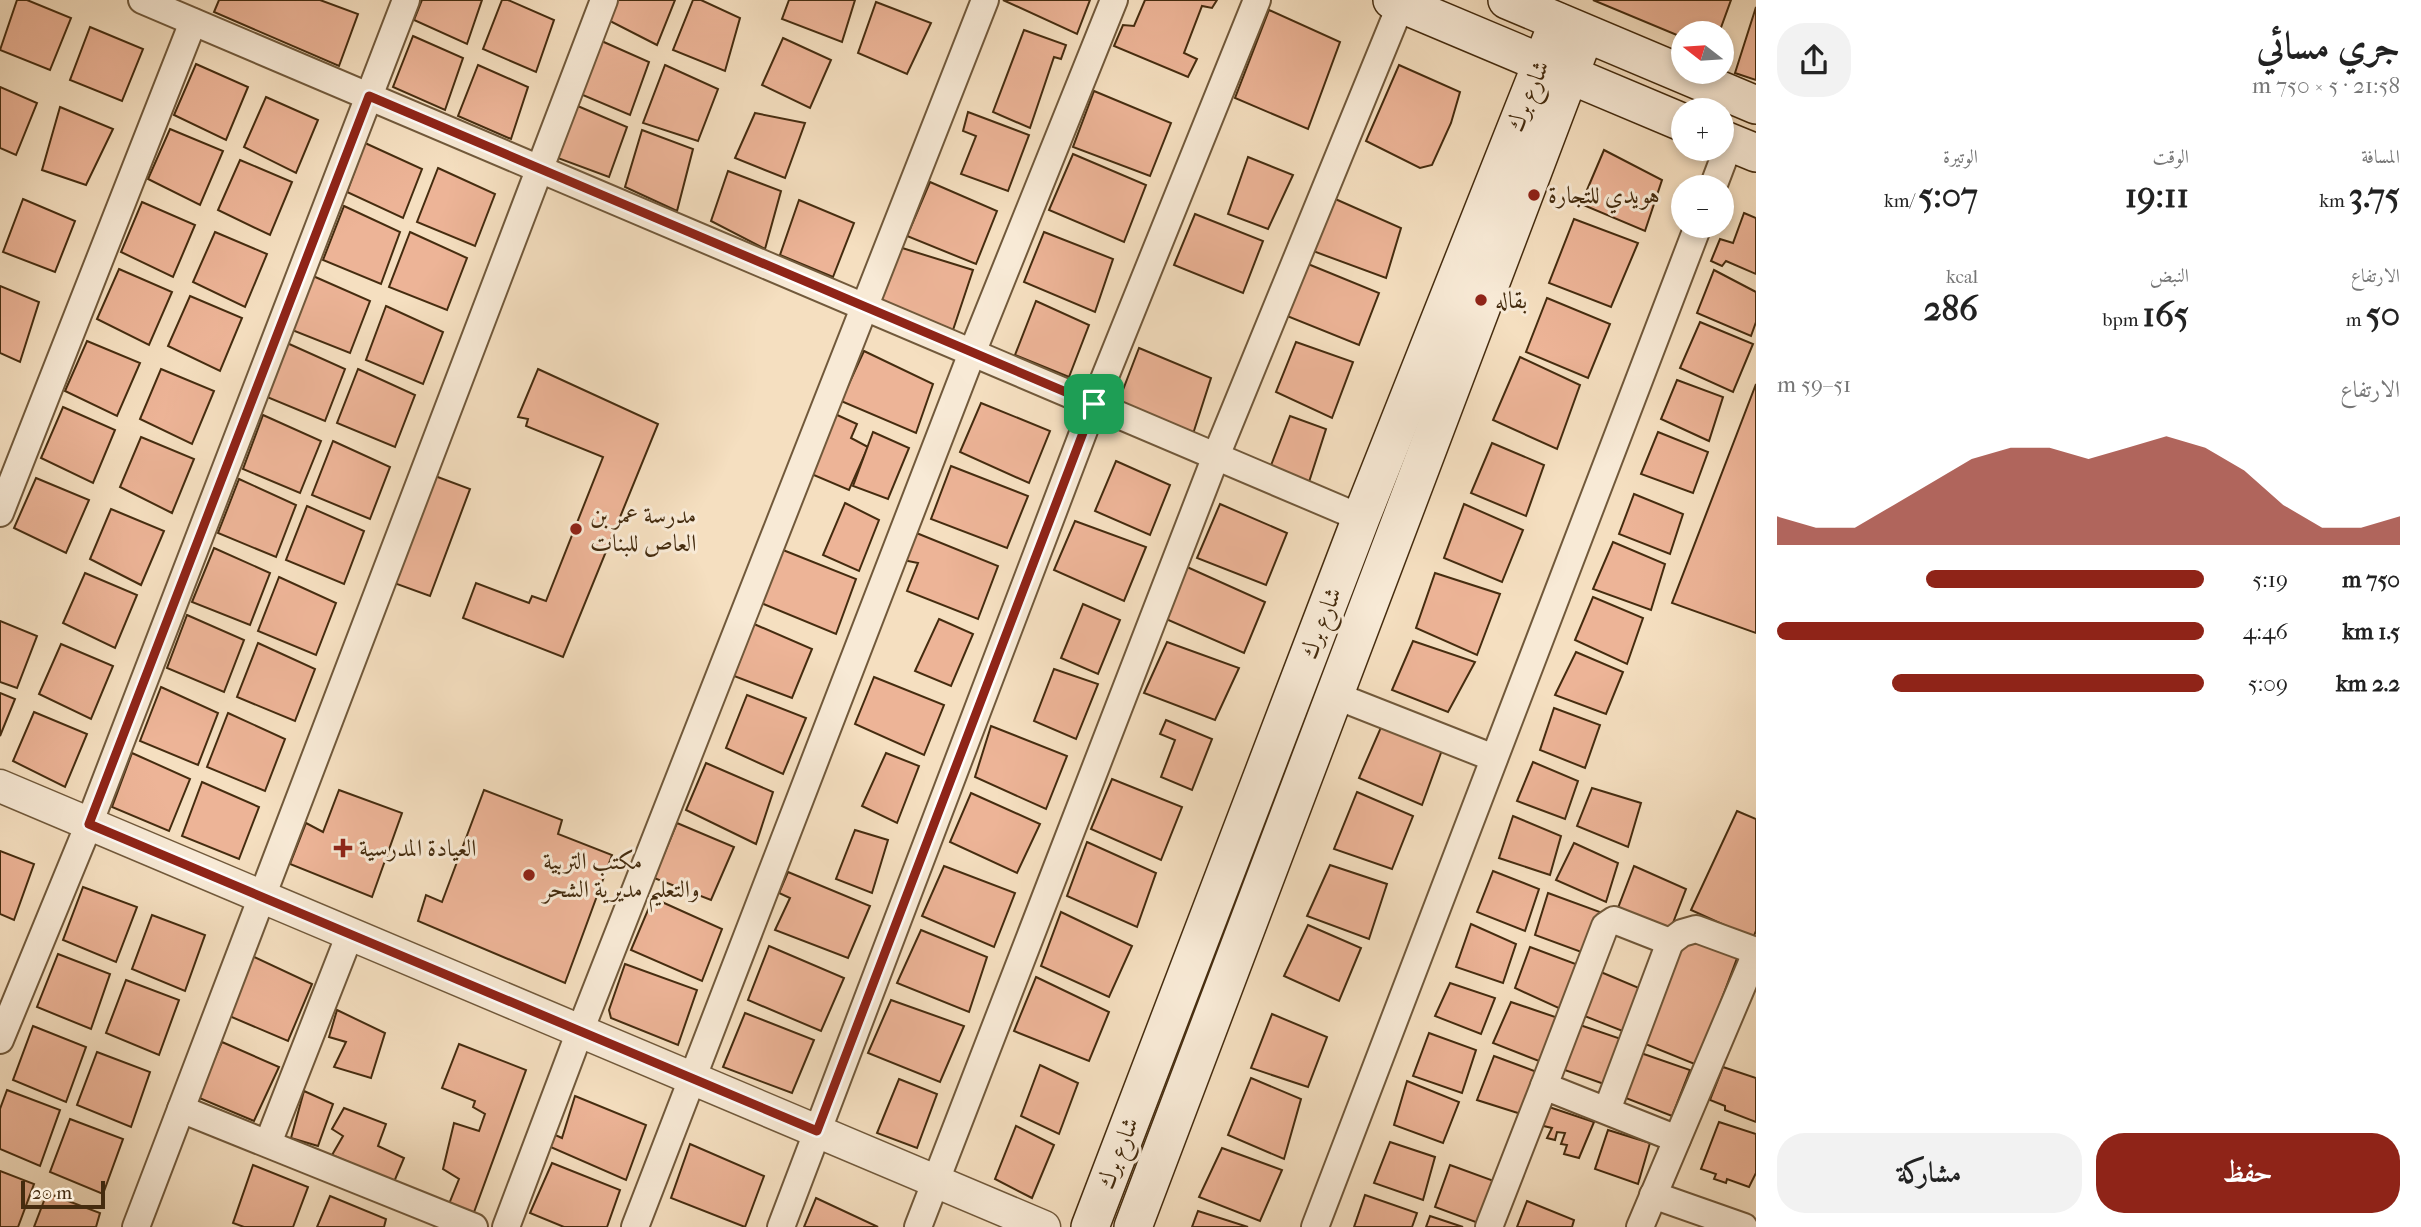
<!DOCTYPE html>
<html lang="ar">
<head>
<meta charset="utf-8">
<style>
	body { margin:0; font-family:"IM FELL French Canon",Amiri,serif; background:#f2f2f2; color:#222; direction:rtl; height:100vh; display:flex; flex-direction:column; font-size:26px; white-space:nowrap }
	* { box-sizing:border-box; margin:0 }
	p { font-size:23px; color:#767676 }
	.icon { flex:none; width:38px; height:38px; fill:none; stroke:currentColor; stroke-width:2; stroke-linecap:round; stroke-linejoin:round }
	.map { position:relative; flex:1; overflow:hidden; direction:ltr }
	.drawer { display:flex; flex-direction:column; background:#fff; width:665px }
	.drawer>* { flex:none }
	.needle { width:46px; rotate:287deg }
	.tools { position:absolute; left:1671px; top:21px; display:grid; gap:14px }
	.tools a { display:grid; place-items:center; width:63px; height:63px; border-radius:50%; background:#fff; box-shadow:0 4px 10px #0003; font-size:35px }
	.scale { position:absolute; left:21px; bottom:18px; width:84px; box-sizing:border-box; padding-left:7px; border:4px solid #452c0f; border-top:0; font-size:19px; line-height:24px; white-space:nowrap; color:#452c0f; -webkit-text-stroke:5px #f8ead6; paint-order:stroke }
	.pin { position:absolute; display:grid; place-items:center; width:60px; height:60px; color:#fff; margin:-30px; border-radius:14px; box-shadow:0 4px 10px #0006 }
	.round { display:grid; place-items:center; flex:none; width:74px; height:74px; border-radius:28px; background:#f2f2f2 }
	.overview { display:flex; align-items:center; justify-content:space-between; height:119px; padding:0 21px }
	h1 { font-size:38px; font-weight:700; line-height:52px }
	.metrics { display:grid; grid-template-columns:repeat(3,1fr); gap:10px; height:119px; padding:7px 21px }
	.metrics div { display:grid; align-content:center }
	.metrics b { font-size:35px; font-weight:700 }
	.metrics small { font-size:19px; font-weight:400 }
	.metrics p { font-size:19px }
	.chart { height:196px; padding:14px 21px }
	.chart p { display:flex; justify-content:space-between }
	.chart svg { width:100%; height:126px; margin-top:7px; fill:#8f2418; opacity:.7 }
	.cta { display:flex; gap:14px; margin-top:auto; padding:14px 21px }
	.cta a { flex:1; height:80px; border-radius:28px; background:#8f2418; color:#fff; font-size:28px; font-weight:700; line-height:80px; text-align:center }
	.cta a+a { background:#f2f2f2; color:#222 }
	ul { padding:0 21px; list-style:none; font-size:23px }
	li { display:grid; grid-template-columns:112px 84px 1fr; align-items:center; height:52px }
	li i { height:18px; border-radius:9px; background:#8f2418 }
	main { display:flex; flex:1; min-height:0 }
	.map>svg:first-child { display:block }
</style>
</head>
<body>
<main>
<section class="drawer">
<div class="overview"><div><h1>جري مسائي</h1><p>21:58 · 5 × 750 m</p></div><a class="round"><svg class="icon" aria-label="share" viewBox="0 0 24 24"><path d="M12 15V3M7 8l5-5 5 5M5 13v7h14v-7"/></svg></a></div>
<div class="metrics">
<div><p>المسافة</p><b>3.75<small> km</small></b></div>
<div><p>الوقت</p><b>19:11</b></div>
<div><p>الوتيرة</p><b>5:07<small> /km</small></b></div>
</div>
<div class="metrics">
<div><p>الارتفاع</p><b>50<small> m</small></b></div>
<div><p>النبض</p><b>165<small> bpm</small></b></div>
<div><p>kcal</p><b>286</b></div>
</div>
<div class="chart"><p><span>الارتفاع</span>51–59 m</p>
<svg viewBox="0 0 160 44" preserveAspectRatio="none"><path d="M0 44V34L10 38L20 38L30 30L40 22L50 14L60 10L70 10L80 14L90 10L100 6L110 10L120 18L130 30L140 38L150 38L160 34V44z"/></svg>
</div>
<ul>
<li><b>750 m</b>5:19<i style="width:65%"></i></li>
<li><b>1.5 km</b>4:46<i style="width:100%"></i></li>
<li><b>2.2 km</b>5:09<i style="width:73%"></i></li>
</ul>
<div class="cta"><a>حفظ</a><a>مشاركة</a></div>
</section>
<div class="map">
<svg width="1756" height="1227" viewBox="0 0 1756 1227">
	<rect width="100%" height="100%" fill="#f5dfc0"/>
	<filter id="stains"><feTurbulence type="fractalNoise" baseFrequency=".00286" numOctaves="4"/><feColorMatrix values="0 0 0 0 .2 0 0 0 0 .09 0 0 0 0 .02 0 0 0 .5 -.17"/></filter>
	<radialGradient id="worn" r=".72"><stop offset=".6" stop-color="#630" stop-opacity="0"/><stop offset="1" stop-color="#630" stop-opacity=".3"/></radialGradient>
	<g fill="#edb497" stroke="#452c0f" stroke-width="2">
		<path d="M17,0H27L71,18L50,70L0,50Z"/>
		<path d="M219,0H320L358,14L339,66L214,12Z"/>
		<path d="M422,0H482L467,44L414,20Z"/>
		<path d="M502,0H508L554,20L536,72L483,49Z"/>
		<path d="M610,0H675L657,45L606,19Z"/>
		<path d="M693,0H701L740,18L725,71L673,50Z"/>
		<path d="M789,0H855L842,42L782,19Z"/>
		<path d="M1003,0H1090L1077,34Z"/>
		<path d="M1145,0H1217L1212,8L1202,6L1184,53L1197,59L1188,77L1114,46L1123,25L1134,26Z"/>
		<path d="M1593,0H1731L1719,33H1684V38Z"/>
		<path d="M876,2L931,23L907,74L858,53Z"/>
		<path d="M1756,7V80L1735,73Z"/>
		<path d="M1269,10L1340,42L1308,129L1235,98Z"/>
		<path d="M90,27L143,49L122,101L70,80Z"/>
		<path d="M1024,30L1066,45L1061,59L1054,57L1030,128L993,112Z"/>
		<path d="M413,36L463,58L445,110L393,87Z"/>
		<path d="M783,38L831,60L810,108L762,85Z"/>
		<path d="M597,39L649,62L630,115L578,93Z"/>
		<path d="M196,64L248,87L226,140L174,115Z"/>
		<path d="M478,65L528,87L511,139L458,116Z"/>
		<path d="M665,65L718,89L698,141L643,123Z"/>
		<path d="M1399,65L1460,92L1451,123L1432,165L1420,168L1366,141Z"/>
		<path d="M0,87L37,103L16,155L0,148Z"/>
		<path d="M1094,91L1171,123L1150,176L1073,147Z"/>
		<path d="M266,97L318,120L296,173L244,147Z"/>
		<path d="M573,104L627,127L609,177L555,157Z"/>
		<path d="M60,107L113,129L86,185L42,170Z"/>
		<path d="M968,112L1029,135L1008,191L961,174L976,136L963,131Z"/>
		<path d="M755,113L805,123L785,178L735,158Z"/>
		<path d="M170,129L223,151L200,205L148,179Z"/>
		<path d="M642,130L693,149L677,211L625,187Z"/>
		<path d="M365,143L422,169L403,218L347,192Z"/>
		<path d="M1604,150L1662,180L1645,231L1581,204Z"/>
		<path d="M1073,154L1146,185L1124,242L1049,210Z"/>
		<path d="M1248,157L1293,175L1268,229L1228,214Z"/>
		<path d="M240,160L292,182L270,235L218,210Z"/>
		<path d="M438,168L495,194L475,246L417,222Z"/>
		<path d="M728,171L781,191L765,249L711,221Z"/>
		<path d="M930,182L997,211L976,264L907,236Z"/>
		<path d="M1333,198L1401,228L1386,278L1313,251Z"/>
		<path d="M23,199L75,221L55,272L3,252Z"/>
		<path d="M799,200L854,223L833,277L780,255Z"/>
		<path d="M142,202L195,225L173,277L121,252Z"/>
		<path d="M344,206L400,232L381,284L323,260Z"/>
		<path d="M1744,213L1756,218V274L1726,261L1722,266L1711,261L1720,239L1733,243Z"/>
		<path d="M1195,214L1263,241L1243,293L1174,265Z"/>
		<path d="M1574,219L1638,243L1611,307L1549,283Z"/>
		<path d="M215,232L267,254L245,307L193,282Z"/>
		<path d="M410,232L467,258L447,310L389,287Z"/>
		<path d="M1044,232L1113,259L1095,312L1024,282Z"/>
		<path d="M899,247L973,270L953,330L878,300Z"/>
		<path d="M1308,264L1379,293L1359,345L1287,316Z"/>
		<path d="M119,269L172,292L149,345L97,319Z"/>
		<path d="M1714,270L1756,292V322L1751,336L1697,313Z"/>
		<path d="M313,276L370,301L350,353L292,330Z"/>
		<path d="M0,286L39,302L20,362L0,353Z"/>
		<path d="M190,296L242,318L220,371L168,346Z"/>
		<path d="M1547,298L1610,324L1588,378L1526,352Z"/>
		<path d="M1036,301L1089,325L1069,377L1015,355Z"/>
		<path d="M386,306L443,332L423,384L366,360Z"/>
		<path d="M1700,322L1753,344L1733,392L1680,368Z"/>
		<path d="M87,341L140,363L117,416L65,391Z"/>
		<path d="M1296,342L1353,362L1332,418L1276,392Z"/>
		<path d="M287,343L345,369L325,421L267,397Z"/>
		<path d="M1139,348L1211,378L1193,434L1118,403Z"/>
		<path d="M864,351L933,384L916,433L841,401Z"/>
		<path d="M1520,357L1580,385L1557,449L1493,420Z"/>
		<path d="M161,369L214,391L192,444L140,419Z"/>
		<path d="M358,369L415,395L395,447L337,423Z"/>
		<path d="M538,369L658,424L563,657L463,618L476,583L529,603L532,596L546,601L603,457L526,426L528,419L518,417Z"/>
		<path d="M1677,380L1723,397L1709,441L1661,419Z"/>
		<path d="M1756,384V633L1672,603Z"/>
		<path d="M981,403L1050,431L1029,483L960,452Z"/>
		<path d="M63,407L115,430L93,483L41,458Z"/>
		<path d="M835,414L857,424L851,438L868,447L849,490L809,473Z"/>
		<path d="M263,415L321,441L300,493L243,469Z"/>
		<path d="M1290,416L1326,429L1309,482L1270,468Z"/>
		<path d="M873,432L909,448L888,499L853,486Z"/>
		<path d="M1658,432L1708,452L1693,493L1641,474Z"/>
		<path d="M141,437L194,459L172,513L120,487Z"/>
		<path d="M333,441L390,467L370,519L312,495Z"/>
		<path d="M1492,443L1544,465L1526,516L1471,493Z"/>
		<path d="M1116,461L1170,485L1150,535L1095,511Z"/>
		<path d="M951,466L1028,496L1007,548L931,519Z"/>
		<path d="M435,476L470,489L430,596L394,583Z"/>
		<path d="M36,478L89,500L66,553L14,528Z"/>
		<path d="M239,479L296,505L276,557L218,533Z"/>
		<path d="M1634,494L1683,514L1670,554L1619,534Z"/>
		<path d="M845,503L879,520L859,571L823,555Z"/>
		<path d="M1220,504L1287,533L1266,585L1197,558Z"/>
		<path d="M1464,504L1523,530L1502,582L1444,558Z"/>
		<path d="M307,506L364,531L344,584L286,560Z"/>
		<path d="M111,509L164,531L141,585L90,559Z"/>
		<path d="M1075,521L1146,547L1124,601L1054,570Z"/>
		<path d="M914,532L998,566L978,619L907,591L918,563L903,560Z"/>
		<path d="M1613,542L1665,564L1651,610L1593,589Z"/>
		<path d="M214,548L270,573L250,625L192,602Z"/>
		<path d="M783,550L856,579L836,634L761,603Z"/>
		<path d="M1187,567L1265,602L1244,653L1166,619Z"/>
		<path d="M85,573L137,595L115,648L63,623Z"/>
		<path d="M1435,573L1500,594L1477,655L1416,628Z"/>
		<path d="M279,577L336,603L316,655L258,631Z"/>
		<path d="M1593,597L1643,618L1627,664L1575,640Z"/>
		<path d="M1083,604L1120,620L1098,674L1061,658Z"/>
		<path d="M187,615L244,640L224,692L167,668Z"/>
		<path d="M939,619L973,634L951,686L915,671Z"/>
		<path d="M0,621L37,636L17,688L0,682Z"/>
		<path d="M754,624L812,649L792,698L734,676Z"/>
		<path d="M1413,641L1475,662L1448,712L1392,690Z"/>
		<path d="M1167,642L1239,668L1215,720L1144,693Z"/>
		<path d="M258,643L315,669L295,721L237,697Z"/>
		<path d="M61,644L113,666L91,719L39,694Z"/>
		<path d="M1576,652L1623,672L1606,714L1555,695Z"/>
		<path d="M1054,669L1098,684L1076,739L1034,721Z"/>
		<path d="M874,677L944,705L924,755L855,724Z"/>
		<path d="M161,687L218,713L198,765L140,741Z"/>
		<path d="M0,693L15,699L0,736Z"/>
		<path d="M747,695L806,718L783,774L726,748Z"/>
		<path d="M1554,708L1600,725L1585,768L1540,750Z"/>
		<path d="M34,712L87,734L65,787L13,761Z"/>
		<path d="M228,713L285,739L265,791L207,767Z"/>
		<path d="M1166,720L1212,739L1192,790L1161,777L1175,740L1160,734Z"/>
		<path d="M1382,725L1442,750L1422,805L1359,778Z"/>
		<path d="M991,726L1067,756L1046,809L975,777Z"/>
		<path d="M132,753L190,779L169,831L112,807Z"/>
		<path d="M886,753L919,766L897,823L862,806Z"/>
		<path d="M1533,762L1578,781L1565,819L1517,801Z"/>
		<path d="M706,763L773,792L756,844L686,810Z"/>
		<path d="M1112,779L1182,807L1161,860L1091,829Z"/>
		<path d="M202,782L259,807L239,859L182,836Z"/>
		<path d="M1592,788L1641,803L1628,847L1577,826Z"/>
		<path d="M339,790L402,813L372,897L290,864L306,823L323,832Z"/>
		<path d="M484,790L562,820L558,834L612,855L565,983L418,921L426,895L442,902Z"/>
		<path d="M1357,792L1413,816L1392,869L1334,849Z"/>
		<path d="M971,793L1040,824L1017,873L950,842Z"/>
		<path d="M1737,811L1756,819V931L1753,938L1691,910Z"/>
		<path d="M1513,816L1561,836L1550,875L1499,858Z"/>
		<path d="M677,823L734,847L711,900L654,878Z"/>
		<path d="M855,830L888,840L872,893L836,879Z"/>
		<path d="M1087,842L1156,873L1137,927L1067,896Z"/>
		<path d="M1574,843L1618,863L1606,902L1556,880Z"/>
		<path d="M0,851L34,864L14,920L0,914Z"/>
		<path d="M1330,865L1387,884L1369,939L1307,916Z"/>
		<path d="M944,866L1015,893L994,947L922,916Z"/>
		<path d="M1634,866L1686,889L1671,928L1618,908Z"/>
		<path d="M1493,871L1539,889L1525,931L1477,912Z"/>
		<path d="M788,872L870,906L848,958L775,930L790,898L779,893Z"/>
		<path d="M83,887L137,907L116,962L63,940Z"/>
		<path d="M1548,893L1600,912L1584,953L1535,935Z"/>
		<path d="M653,898L722,929L702,981L631,950Z"/>
		<path d="M1061,912L1132,946L1109,997L1041,966Z"/>
		<path d="M152,915L205,935L185,991L132,969Z"/>
		<path d="M1471,924L1516,944L1503,983L1456,967Z"/>
		<path d="M1308,925L1361,948L1339,1001L1284,976Z"/>
		<path d="M921,930L987,957L969,1012L897,983Z"/>
		<path d="M1694,936L1739,953L1697,1065L1638,1041L1679,941Z"/>
		<path d="M769,946L844,978L821,1031L748,1000Z"/>
		<path d="M1530,947L1581,966L1563,1010L1515,988Z"/>
		<path d="M58,954L110,974L91,1029L37,1007Z"/>
		<path d="M252,956L312,984L288,1041L227,1015Z"/>
		<path d="M625,964L697,990L678,1045L611,1018L609,1010Z"/>
		<path d="M1596,970L1639,988L1625,1032L1577,1013Z"/>
		<path d="M1036,977L1109,1012L1089,1061L1014,1031Z"/>
		<path d="M126,980L179,1000L159,1055L106,1033Z"/>
		<path d="M1450,983L1495,998L1481,1034L1435,1016Z"/>
		<path d="M891,1000L964,1026L940,1082L868,1053Z"/>
		<path d="M1511,1002L1561,1019L1544,1063L1493,1043Z"/>
		<path d="M337,1010L385,1033L371,1078L334,1067L346,1042L329,1037Z"/>
		<path d="M745,1013L814,1040L792,1093L723,1067Z"/>
		<path d="M1272,1014L1327,1037L1308,1087L1251,1068Z"/>
		<path d="M1577,1024L1624,1040L1604,1084L1559,1068Z"/>
		<path d="M33,1026L86,1047L66,1102L13,1080Z"/>
		<path d="M1429,1033L1476,1050L1462,1093L1413,1076Z"/>
		<path d="M222,1042L279,1067L254,1121L197,1097Z"/>
		<path d="M459,1044L526,1070L473,1215L449,1204L459,1179L443,1169L454,1123L479,1131L485,1114L473,1107L475,1101L442,1088Z"/>
		<path d="M1635,1051L1690,1070L1672,1116L1618,1095Z"/>
		<path d="M97,1052L150,1072L131,1127L77,1105Z"/>
		<path d="M1494,1056L1537,1072L1521,1114L1477,1100Z"/>
		<path d="M1040,1065L1078,1083L1059,1134L1021,1116Z"/>
		<path d="M1723,1067L1756,1078V1122L1725,1110V1106L1710,1100Z"/>
		<path d="M1251,1078L1301,1099L1284,1159L1228,1135Z"/>
		<path d="M899,1079L937,1094L917,1148L877,1133Z"/>
		<path d="M1407,1081L1459,1102L1443,1143L1394,1125Z"/>
		<path d="M7,1090L60,1110L40,1166L0,1149V1109Z"/>
		<path d="M304,1091L333,1104L318,1146L291,1138Z"/>
		<path d="M575,1096L646,1125L626,1180L546,1145L551,1133L562,1138Z"/>
		<path d="M1543,1105L1594,1122L1579,1158L1564,1154L1567,1145L1561,1144L1565,1133L1557,1132L1555,1140L1547,1138L1552,1128L1535,1124Z"/>
		<path d="M344,1108L386,1124L378,1146L404,1158L394,1182L332,1155L343,1136L332,1129Z"/>
		<path d="M70,1119L123,1139L103,1194L50,1172Z"/>
		<path d="M1719,1122L1756,1134V1173L1749,1187L1727,1179L1726,1183L1714,1179L1716,1174L1701,1169Z"/>
		<path d="M1016,1126L1054,1145L1032,1198L995,1179Z"/>
		<path d="M1608,1130L1650,1143L1638,1184L1595,1169Z"/>
		<path d="M1390,1142L1435,1157L1423,1200L1374,1183Z"/>
		<path d="M690,1144L764,1176L745,1227L671,1198Z"/>
		<path d="M1222,1148L1282,1170L1260,1221L1199,1197Z"/>
		<path d="M552,1163L620,1190L607,1227H564L530,1213Z"/>
		<path d="M253,1165L308,1187L293,1227H244L233,1223Z"/>
		<path d="M1450,1165L1494,1181L1481,1224L1435,1207Z"/>
		<path d="M0,1171L34,1184L18,1227H0Z"/>
		<path d="M47,1193L100,1213L96,1227H34Z"/>
		<path d="M1365,1195L1417,1213L1412,1227H1354Z"/>
		<path d="M330,1196L386,1219L384,1227H317Z"/>
		<path d="M816,1198L878,1227H804Z"/>
		<path d="M1527,1201L1574,1220L1572,1227H1517Z"/>
		<path d="M1198,1211L1248,1227H1192Z"/>
		<path d="M1430,1216L1463,1227H1426Z"/>
	</g>
	<g fill="none" stroke-linecap="round" stroke-linejoin="round">
		<g stroke="#71593b" stroke-width="30">
			<g id="minor">
				<path d="M142,0L1361,518"/>
				<path d="M1713,187L1730,142"/>
				<path d="M0,513L193,22"/>
				<path d="M1334,695L1494,758"/>
				<path d="M0,1040L89,824L406,0"/>
				<path d="M1544,1086L1605,926L1614,920L1670,942L1682,933L1696,929L1756,951"/>
				<path d="M181,1109L474,1227"/>
				<path d="M1607,1110L1670,942"/>
				<path d="M268,1143L350,934"/>
				<path d="M1653,1195L1744,1227"/>
				<path d="M136,1227L604,0"/>
				<path d="M506,1227L580,1031L985,0"/>
				<path d="M635,1227L972,353L1114,0"/>
				<path d="M781,1227L1094,404L1257,0"/>
				<path d="M918,1227L1216,456L1401,4"/>
				<path d="M1315,1227L1698,226"/>
				<path d="M1489,1227L1544,1086L1677,1139"/>
				<path d="M1640,1227L1756,953"/>
			</g>
		</g>
		<g stroke="#71593b" stroke-width="35">
			<path id="tertiary" d="M0,786L1044,1227"/>
		</g>
		<g stroke="#452c0f" stroke-width="40">
			<g id="secondary">
				<path d="M1392,0L1684,123"/>
				<path d="M1507,0L1756,105"/>
				<path d="M1722,139L1756,153"/>
				<path d="M1090,1227L1361,518L1558,22"/>
				<path d="M1133,1227L1585,34"/>
			</g>
		</g>
		<use href="#minor" stroke="#f8ead6" stroke-width="26"/>
		<use href="#tertiary" stroke="#f8ead6" stroke-width="32"/>
		<use href="#secondary" stroke="#f8ead6" stroke-width="37"/>
	</g>
	<g fill="none" stroke-linecap="round" stroke-linejoin="round">
		<g stroke="#fff" stroke-width="14">
			<path id="route" d="M369,96L1094,404L817,1131L89,824Z"/>
		</g>
		<use href="#route" stroke="#8f2418" stroke-width="9"/>
	</g>
	<g fill="#8f2418" stroke="#f8ead6" stroke-width="2.5">
		<circle cx="1534" cy="195" r="7"/>
		<circle cx="1481" cy="300" r="7"/>
		<circle cx="576" cy="529" r="7"/>
		<path d="M339.5 837.5h7v7h7v7h-7v7h-7v-7h-7v-7h7z"/>
		<circle cx="529" cy="875" r="7"/>
	</g>
	<g text-anchor="middle" stroke-width="6" stroke-linejoin="round" paint-order="stroke">
		<g font-size="24" fill="#452c0f" stroke="#f8ead6">
			<text transform="translate(1528 96) rotate(-68)" y="8">شارع برك</text>
			<text transform="translate(1321 623) rotate(-69)" y="8">شارع برك</text>
			<text transform="translate(1118 1153) rotate(-69)" y="8">شارع برك</text>
		</g>
		<g font-size="24" fill="#452c0f" stroke="#f8ead6" text-anchor="start">
			<text x="1548" y="203">هويدي للتجارة</text>
			<text x="1495" y="308">بقاله</text>
			<text x="590" y="523">مدرسة عمر بن<tspan x="590" dy="28">العاص للبنات</tspan></text>
			<text x="359" y="856">العيادة المدرسية</text>
			<text x="543" y="869">مكتب التربية<tspan x="543" dy="28">والتعليم مديرية الشحر</tspan></text>
		</g>
	</g>
	<rect width="100%" height="100%" filter="url(#stains)"/>
	<rect width="100%" height="100%" fill="url(#worn)"/>
</svg>
<div class="tools">
<a><svg class="needle" viewBox="-14 -14 28 28"><path d="M0-13l5 13h-10z" fill="#e53935"/><path d="M0 13l5-13h-10z" fill="#767676"/></svg></a>
<a>+</a>
<a>−</a>
</div>
<div class="scale">20 m</div>
<div class="pin" style="left:1094px;top:404px;background:#1e9e55"><svg class="icon" aria-label="arrive" viewBox="0 0 24 24"><path d="M6 21V4h12l-3 4 3 4H6"/></svg></div>
</div>
</main>
</body>
</html>
